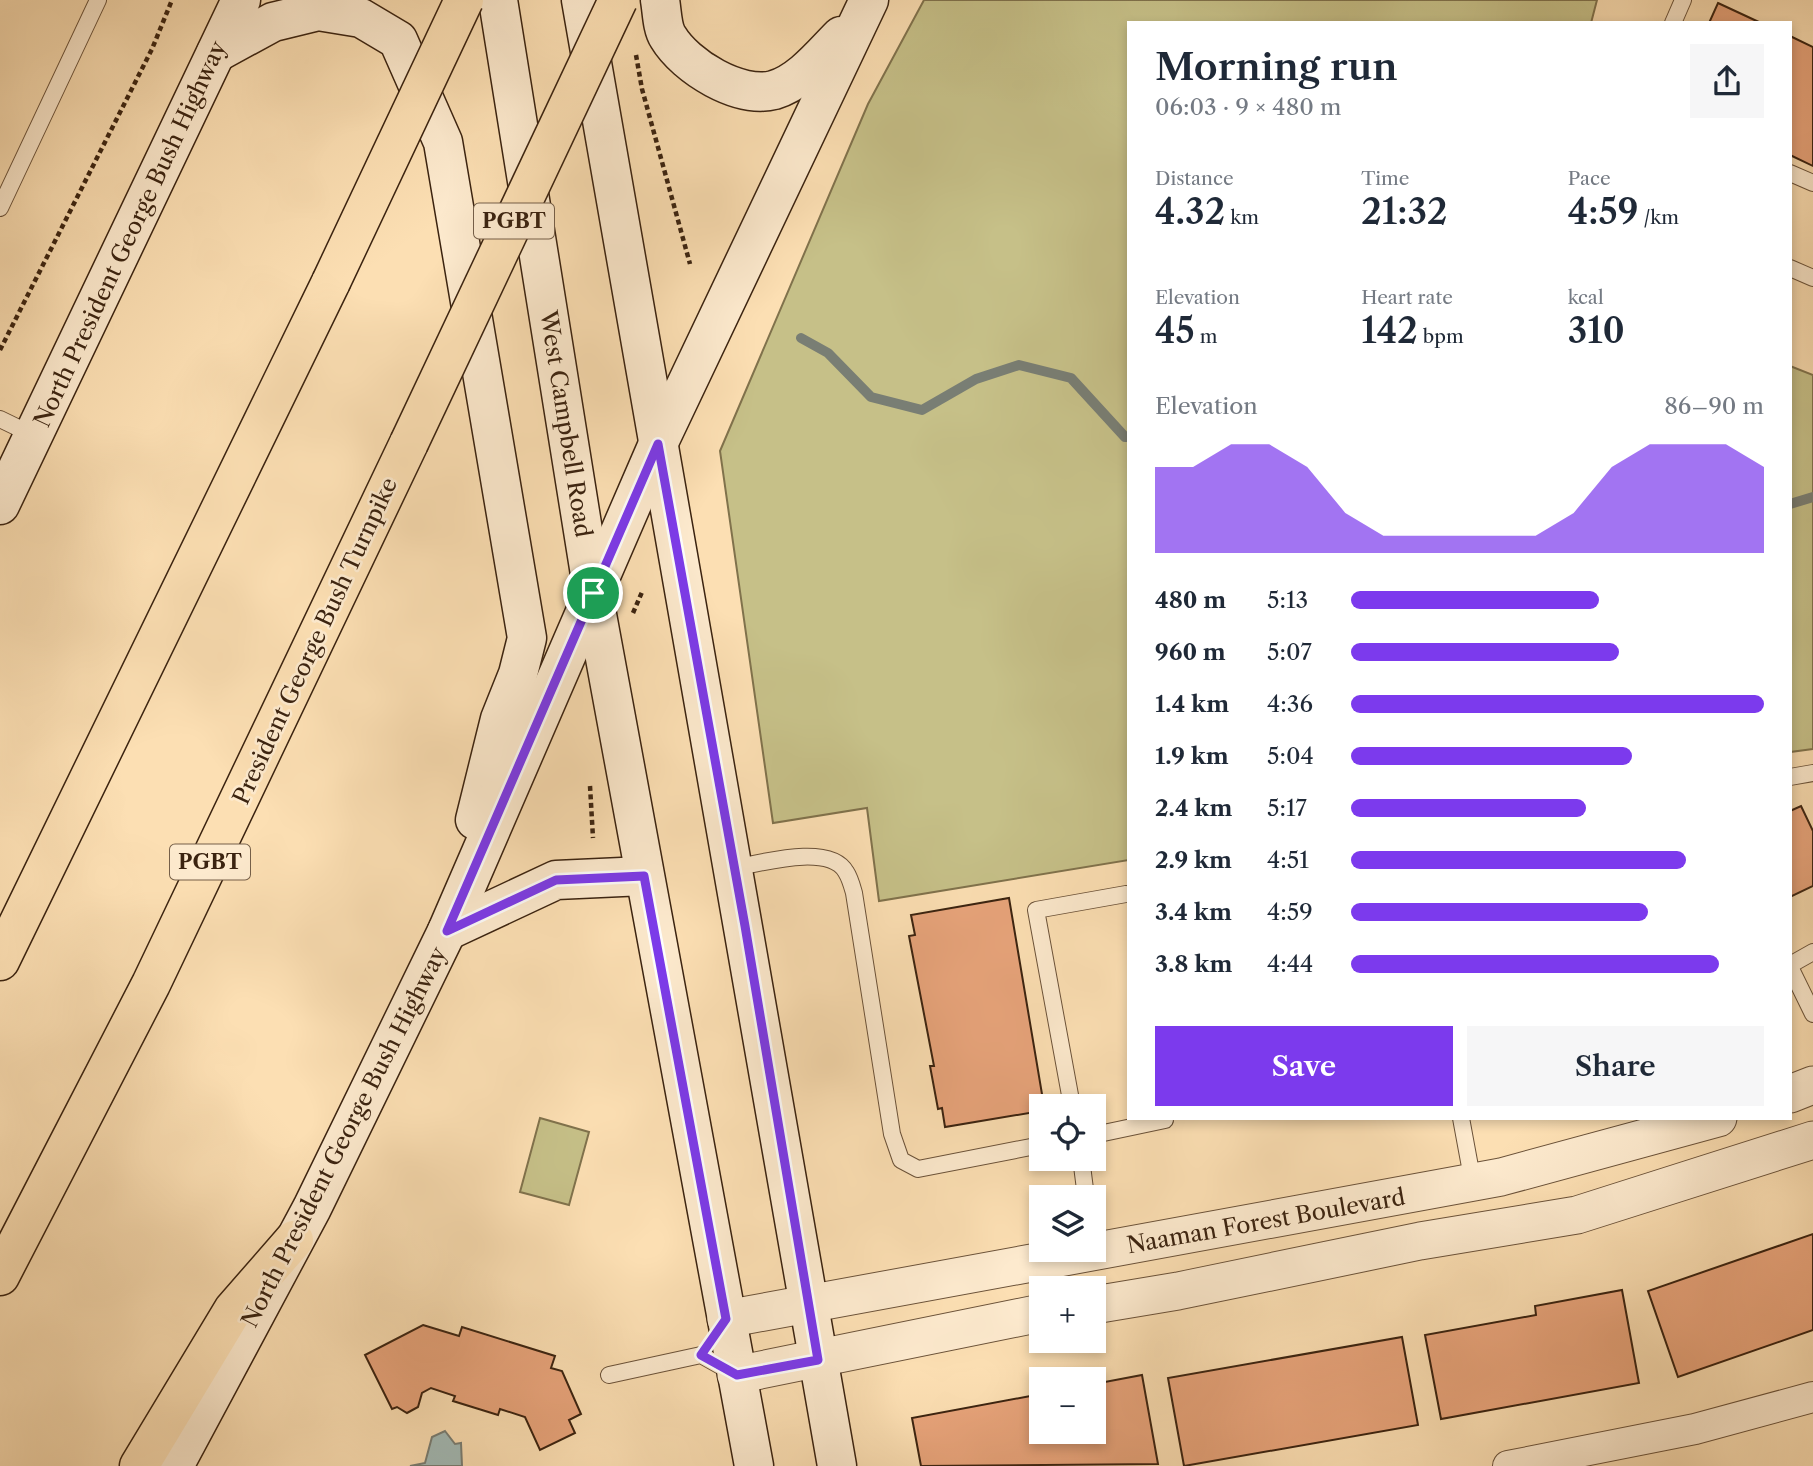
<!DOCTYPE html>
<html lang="en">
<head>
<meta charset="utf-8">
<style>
	body { margin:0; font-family:"Libre Caslon Text",serif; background:#f6f6f7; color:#1f2937; height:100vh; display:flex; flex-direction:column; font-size:26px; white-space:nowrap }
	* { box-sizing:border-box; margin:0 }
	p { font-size:23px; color:#747a83 }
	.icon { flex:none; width:38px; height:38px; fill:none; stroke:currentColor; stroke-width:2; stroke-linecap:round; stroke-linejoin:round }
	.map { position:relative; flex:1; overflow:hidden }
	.panel { position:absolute; left:1127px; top:21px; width:665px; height:1099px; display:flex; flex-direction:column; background:#fff; border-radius:0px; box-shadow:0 4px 10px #0003 }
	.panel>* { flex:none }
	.buttons { position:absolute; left:1029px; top:1094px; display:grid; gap:14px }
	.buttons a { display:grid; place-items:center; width:77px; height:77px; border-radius:0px; background:#fff; box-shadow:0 4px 10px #0003; font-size:35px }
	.pin { position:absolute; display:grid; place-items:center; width:60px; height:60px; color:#fff; margin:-30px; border:4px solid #fff; border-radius:50%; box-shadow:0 2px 7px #0007 }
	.round { display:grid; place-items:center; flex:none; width:74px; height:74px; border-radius:0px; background:#f6f6f7 }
	.summary { display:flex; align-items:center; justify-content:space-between; height:119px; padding:0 28px }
	h1 { font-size:38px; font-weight:600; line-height:52px }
	.metrics { display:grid; grid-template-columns:repeat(3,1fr); gap:10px; height:119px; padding:7px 28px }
	.metrics div { display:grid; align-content:center }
	.metrics b { font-size:35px; font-weight:600 }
	.metrics small { font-size:19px; font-weight:400 }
	.metrics p { font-size:19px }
	.chart { height:196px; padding:14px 28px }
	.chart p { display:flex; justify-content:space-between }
	.chart svg { width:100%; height:126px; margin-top:7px; fill:#7c3aed; opacity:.7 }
	.cta { display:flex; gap:14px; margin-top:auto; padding:14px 28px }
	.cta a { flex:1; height:80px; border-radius:0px; background:#7c3aed; color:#fff; font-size:28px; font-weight:600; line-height:80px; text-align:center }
	.cta a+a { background:#f6f6f7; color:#1f2937 }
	ul { padding:0 28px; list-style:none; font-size:23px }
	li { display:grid; grid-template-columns:112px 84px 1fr; align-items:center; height:52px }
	li i { height:18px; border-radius:9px; background:#7c3aed }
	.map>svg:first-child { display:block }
</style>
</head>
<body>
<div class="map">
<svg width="1813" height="1466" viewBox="0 0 1813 1466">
	<rect width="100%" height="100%" fill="#fcdfb3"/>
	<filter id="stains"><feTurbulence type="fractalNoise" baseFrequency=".00286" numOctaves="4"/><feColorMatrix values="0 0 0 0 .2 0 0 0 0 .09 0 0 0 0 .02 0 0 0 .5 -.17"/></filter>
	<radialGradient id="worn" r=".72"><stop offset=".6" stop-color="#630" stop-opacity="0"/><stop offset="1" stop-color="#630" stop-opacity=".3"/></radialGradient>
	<g fill="#c6c088" stroke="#80724c" stroke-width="2">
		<path d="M924,0H1597L1591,23H1129V860L879,901L867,808L773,823L720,451L868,104Z"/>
		<path d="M1790,366L1813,375V749L1790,752Z"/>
		<path d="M540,1118L589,1132L569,1205L520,1192Z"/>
	</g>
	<path fill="#a2bab6" stroke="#797e74" stroke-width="2" d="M445,1431L455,1444L461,1443L462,1466H410L425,1463L432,1437Z"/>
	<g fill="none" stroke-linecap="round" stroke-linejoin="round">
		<g stroke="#797e74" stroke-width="10">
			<path d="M801,338L828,353L871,397L922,410L976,379L1019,365L1071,378L1125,437H1129"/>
			<path d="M1790,504L1813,497"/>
		</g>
	</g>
	<g fill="#e8a47b" stroke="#3b2310" stroke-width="2">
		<path d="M1718,3L1761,23H1709Z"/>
		<path d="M1790,36L1813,47V166L1790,155Z"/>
		<path d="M1801,806L1813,831V886L1790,897V811Z"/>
		<path d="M1009,898L1044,1106H1041V1111L945,1127L942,1108L938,1109L930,1066H934L909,936L915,935L911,915Z"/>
		<path d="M1813,1234V1330L1678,1377L1648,1291Z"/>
		<path d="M1622,1290L1639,1383L1441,1419L1425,1335L1536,1315L1535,1306Z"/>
		<path d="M423,1325L459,1336L462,1327L555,1356L551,1368L562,1371L581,1414L569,1420L575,1433L540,1450L525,1417L500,1409L498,1415L453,1401L455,1396L431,1388L422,1393L418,1407L407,1413L397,1407L392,1409L365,1355Z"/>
		<path d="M1402,1337L1418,1425L1184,1466L1168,1378Z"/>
		<path d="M1142,1375L1158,1464L921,1466L912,1418L1041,1394V1432H1094V1384Z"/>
	</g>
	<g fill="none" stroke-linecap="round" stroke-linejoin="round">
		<g stroke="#6b5239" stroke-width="18">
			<g id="service">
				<path d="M1673,23L1683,0"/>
				<path d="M1790,173L1813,183"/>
				<path d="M0,208L98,0"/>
				<path d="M1790,268L1813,278"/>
				<path d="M0,419L35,436"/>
				<path d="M1790,777L1813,773"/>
				<path d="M734,868C761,863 830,843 846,872C850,878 852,886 854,893L892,1134L901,1160L918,1169L1041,1145"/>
				<path d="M1790,965L1813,952"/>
				<path d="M1790,967L1813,1014"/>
				<path d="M1072,1106L1036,910L1126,894"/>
				<path d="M1461,1118L1473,1183"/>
				<path d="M1094,1135L1165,1120"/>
				<path d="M1081,1158L1086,1197"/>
				<path d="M609,1375L701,1355L733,1373"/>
			</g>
		</g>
		<g stroke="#6b5239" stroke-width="32">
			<path id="minor" d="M1508,1466L1695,1429L1813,1397"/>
		</g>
		<g stroke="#6b5239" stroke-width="39">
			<g id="tertiary">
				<path d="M1790,1094L1813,1085"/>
				<path d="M1094,1305L1178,1291L1420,1241L1577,1215L1813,1140"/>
				<path d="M726,1319L1501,1177L1718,1118"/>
				<path d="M736,1375L1041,1313"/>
			</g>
		</g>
		<g stroke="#3b2310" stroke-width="41">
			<g id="secondary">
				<path d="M498,0L593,593L754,1466"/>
				<path d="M581,0L837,1466"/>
				<path d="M660,0C662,11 662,28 668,37C686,67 739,99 774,90C801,82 822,55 841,36"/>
				<path d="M216,53L273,22L318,11L361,18L398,40L443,142L527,638L518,674L500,719L475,820"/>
				<path d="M0,505L241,0"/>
				<path d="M447,931L556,880L644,876"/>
				<path d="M174,1466L312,1208L447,931L658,444L869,0"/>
			</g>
		</g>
		<g stroke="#3b2310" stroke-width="41">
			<g id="motorway">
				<path d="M0,961L331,282"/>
				<path d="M0,1276L151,984L409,443"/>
				<path d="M139,1466L233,1310L294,1240"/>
			</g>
		</g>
		<g stroke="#3b2310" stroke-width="4.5" stroke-dasharray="5 3.5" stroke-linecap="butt">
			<path d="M636,55L642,89L690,264"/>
			<path d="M0,350L152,49L172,0"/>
			<path d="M633,613L642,592"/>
			<path d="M590,786L593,838"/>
		</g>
		<use href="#service" stroke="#fdeace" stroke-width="16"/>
		<use href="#minor" stroke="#fdeace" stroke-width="30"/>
		<use href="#tertiary" stroke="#fdeace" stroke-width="37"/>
		<use href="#secondary" stroke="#fdeace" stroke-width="38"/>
		<use href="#motorway" stroke="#fcdfb3" stroke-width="38"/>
		<g stroke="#3b2310" stroke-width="41" stroke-linecap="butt">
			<g id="motorway-bridge">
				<path d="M331,282L464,0"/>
				<path d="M409,443L618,0"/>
			</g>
		</g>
		<use href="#motorway-bridge" stroke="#fcdfb3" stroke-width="38"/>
	</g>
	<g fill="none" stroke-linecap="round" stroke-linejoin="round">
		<g stroke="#fff" stroke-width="14">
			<path id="route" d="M658,444L745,926L818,1360L737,1375L701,1355L726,1319L644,876L556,880L447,931Z"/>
		</g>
		<use href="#route" stroke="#7c3aed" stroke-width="9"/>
	</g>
	<g text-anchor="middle" stroke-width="5" stroke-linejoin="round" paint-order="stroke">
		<g fill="#fdeace" stroke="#755f49" stroke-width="2">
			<rect x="474" y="203.5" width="80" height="35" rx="5"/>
			<rect x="170" y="844.5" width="80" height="35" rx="5"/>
		</g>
		<g font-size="21" font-weight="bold" fill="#3b2310">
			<text x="514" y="228">PGBT</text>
			<text x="210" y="869">PGBT</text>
		</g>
		<g font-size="23" fill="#3b2310" stroke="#fdeace">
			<text transform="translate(130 234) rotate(-65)" y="8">North President George Bush Highway</text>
			<text transform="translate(566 424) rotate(81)" y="8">West Campbell Road</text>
			<text transform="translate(315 641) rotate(-65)" y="8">President George Bush Turnpike</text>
			<text transform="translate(344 1137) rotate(-63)" y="8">North President George Bush Highway</text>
			<text transform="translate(1266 1221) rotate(-10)" y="8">Naaman Forest Boulevard</text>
		</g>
	</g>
	<rect width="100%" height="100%" filter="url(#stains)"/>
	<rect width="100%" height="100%" fill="url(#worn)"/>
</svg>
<div class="buttons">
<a><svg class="icon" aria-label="locate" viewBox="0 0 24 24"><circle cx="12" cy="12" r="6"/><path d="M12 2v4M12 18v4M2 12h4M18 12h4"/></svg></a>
<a><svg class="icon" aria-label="layers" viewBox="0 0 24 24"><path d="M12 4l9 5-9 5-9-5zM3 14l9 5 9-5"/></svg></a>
<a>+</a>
<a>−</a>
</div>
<div class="pin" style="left:593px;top:593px;background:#1e9e55"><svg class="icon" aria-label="arrive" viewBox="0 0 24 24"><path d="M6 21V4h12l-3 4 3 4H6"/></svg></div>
<section class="panel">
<div class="summary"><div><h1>Morning run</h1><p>06:03 · 9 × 480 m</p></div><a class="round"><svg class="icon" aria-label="share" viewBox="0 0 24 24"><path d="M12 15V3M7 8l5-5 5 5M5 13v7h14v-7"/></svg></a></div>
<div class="metrics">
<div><p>Distance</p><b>4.32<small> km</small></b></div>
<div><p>Time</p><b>21:32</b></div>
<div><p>Pace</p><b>4:59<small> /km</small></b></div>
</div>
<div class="metrics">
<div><p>Elevation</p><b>45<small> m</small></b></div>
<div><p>Heart rate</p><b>142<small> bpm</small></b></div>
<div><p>kcal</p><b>310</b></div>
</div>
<div class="chart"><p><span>Elevation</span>86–90 m</p>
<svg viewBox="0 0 160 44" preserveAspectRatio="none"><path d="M0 44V14L10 14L20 6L30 6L40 14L50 30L60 38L70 38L80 38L90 38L100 38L110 30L120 14L130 6L140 6L150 6L160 14V44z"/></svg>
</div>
<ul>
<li><b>480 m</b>5:13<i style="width:60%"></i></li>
<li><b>960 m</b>5:07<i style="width:65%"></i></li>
<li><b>1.4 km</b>4:36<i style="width:100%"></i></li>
<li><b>1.9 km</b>5:04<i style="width:68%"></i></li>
<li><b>2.4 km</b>5:17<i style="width:57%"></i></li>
<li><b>2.9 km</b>4:51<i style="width:81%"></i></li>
<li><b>3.4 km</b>4:59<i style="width:72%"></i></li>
<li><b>3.8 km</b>4:44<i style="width:89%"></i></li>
</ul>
<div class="cta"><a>Save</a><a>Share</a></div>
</section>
</div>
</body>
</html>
